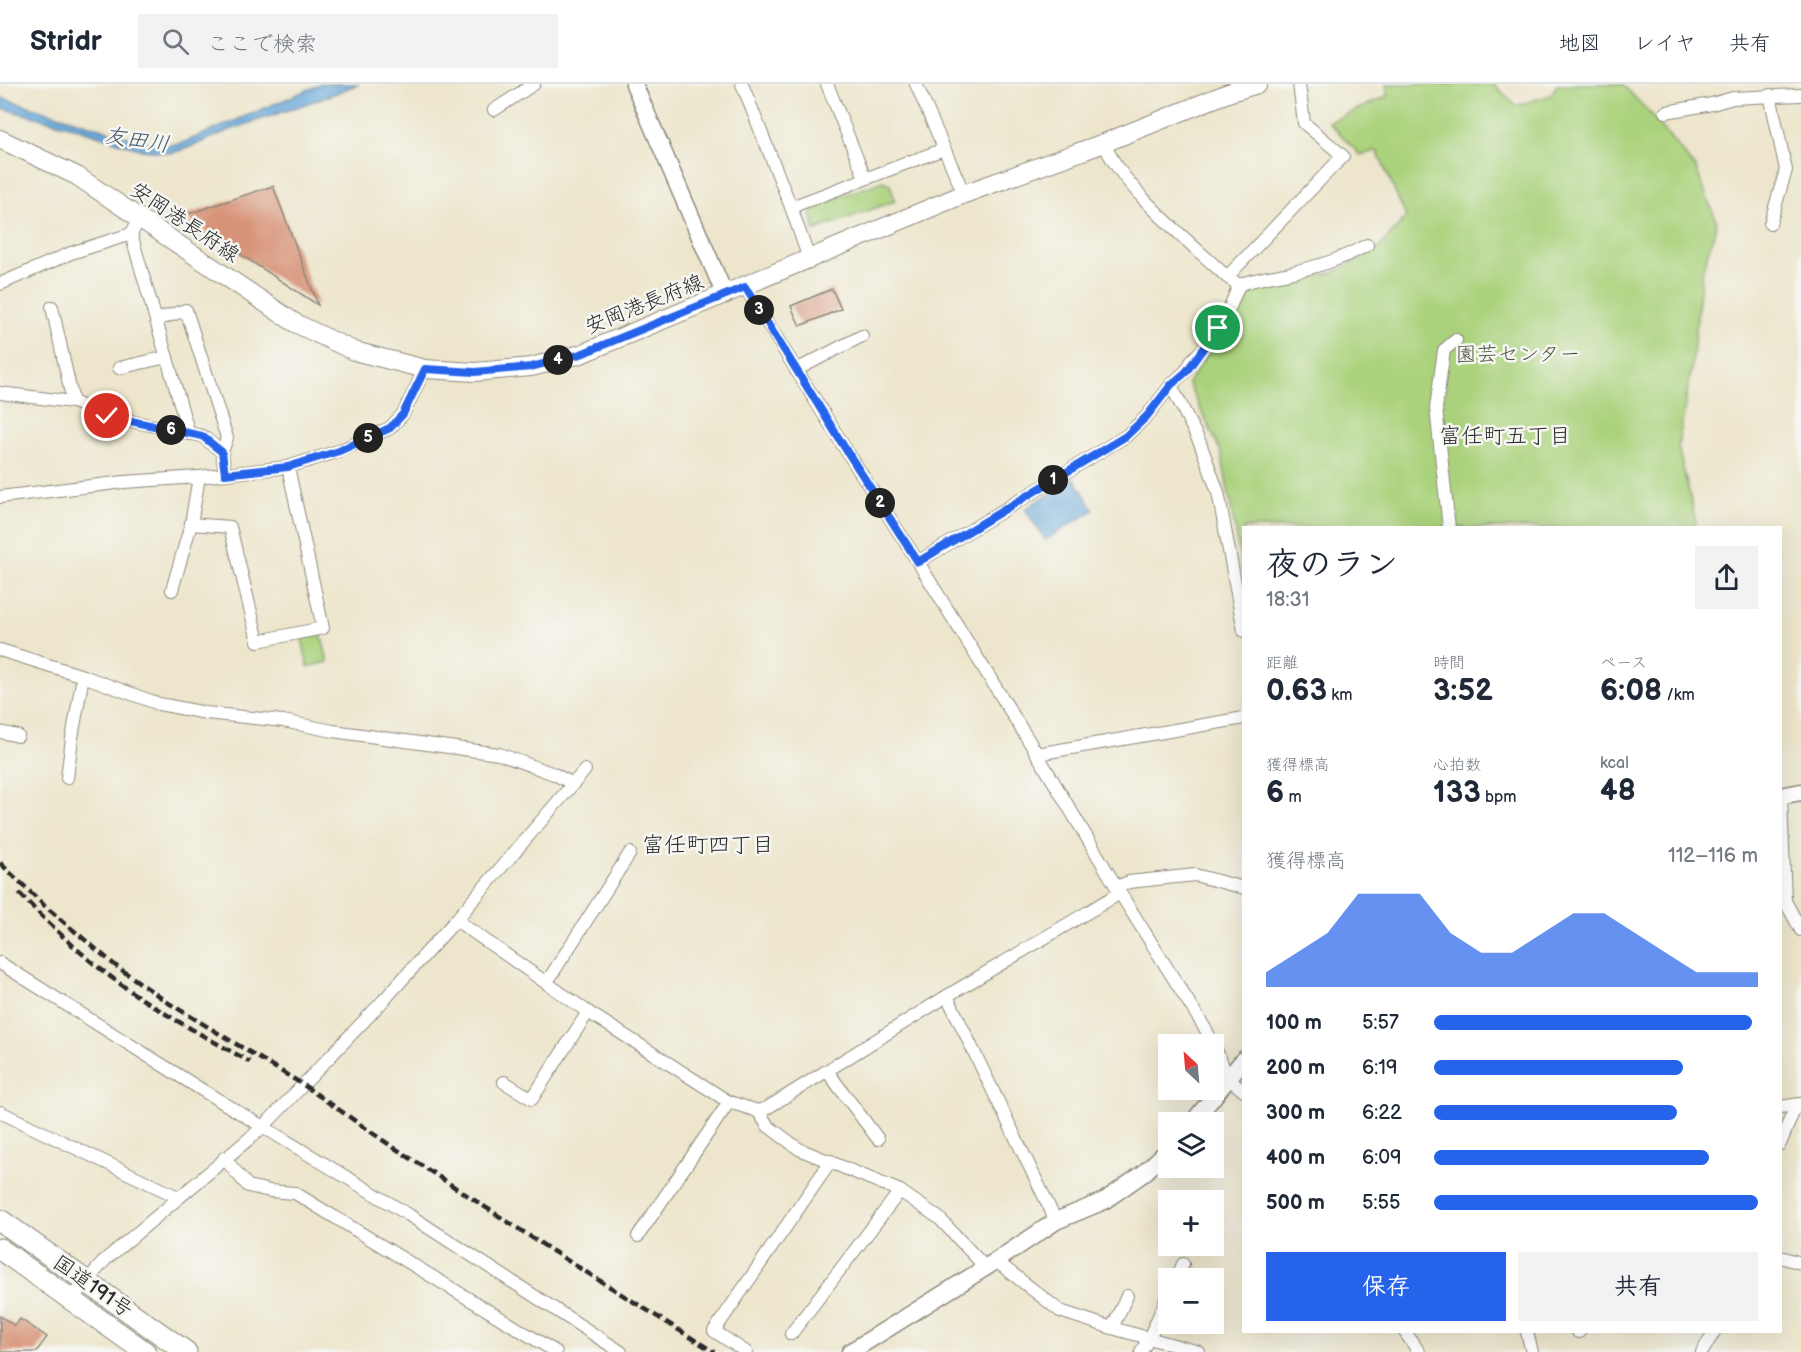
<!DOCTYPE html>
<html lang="ja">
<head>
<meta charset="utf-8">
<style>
	body { margin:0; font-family:"Balsamiq Sans","Klee One",sans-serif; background:#f2f2f3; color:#1f2937; height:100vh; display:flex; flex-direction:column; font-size:22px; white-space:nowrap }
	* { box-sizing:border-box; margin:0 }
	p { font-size:20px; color:#747a83 }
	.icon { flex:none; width:33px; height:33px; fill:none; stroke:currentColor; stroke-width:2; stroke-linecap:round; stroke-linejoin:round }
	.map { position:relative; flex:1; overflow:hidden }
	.side { position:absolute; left:1242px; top:442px; width:540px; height:807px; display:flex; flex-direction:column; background:#fff; border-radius:0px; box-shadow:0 6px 24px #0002 }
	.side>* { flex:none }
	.needle { width:39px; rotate:334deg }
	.tools { position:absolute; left:1158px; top:950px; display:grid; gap:12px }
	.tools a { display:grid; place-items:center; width:66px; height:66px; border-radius:0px; background:#fff; box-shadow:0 6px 24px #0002; font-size:30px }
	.pin { position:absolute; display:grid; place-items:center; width:51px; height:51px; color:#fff; margin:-26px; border:3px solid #fff; border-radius:50%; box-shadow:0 2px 6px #0007 }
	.km { position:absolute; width:30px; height:30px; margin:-15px; border-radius:50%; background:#222; color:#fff; font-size:16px; line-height:30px; text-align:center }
	.round { display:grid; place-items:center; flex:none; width:63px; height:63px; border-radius:0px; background:#f2f2f3 }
	.overview { display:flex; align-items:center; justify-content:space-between; height:102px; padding:0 24px }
	h1 { font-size:33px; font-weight:800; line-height:45px }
	.figures { display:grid; grid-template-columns:repeat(3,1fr); gap:9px; height:102px; padding:6px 24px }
	.figures div { display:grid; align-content:center }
	.figures b { font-size:30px; font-weight:800 }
	.figures small { font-size:16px; font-weight:400 }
	.figures p { font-size:16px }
	.chart { height:168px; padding:12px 24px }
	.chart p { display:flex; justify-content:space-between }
	.chart svg { width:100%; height:108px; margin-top:6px; fill:#2563eb; opacity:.7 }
	.button { display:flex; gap:12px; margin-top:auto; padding:12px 24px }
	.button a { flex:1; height:69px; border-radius:0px; background:#2563eb; color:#fff; font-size:24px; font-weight:800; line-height:69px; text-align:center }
	.button a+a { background:#f2f2f3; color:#1f2937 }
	ul { padding:0 24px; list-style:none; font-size:20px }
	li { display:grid; grid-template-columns:96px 72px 1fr; align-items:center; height:45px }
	li i { height:15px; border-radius:8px; background:#2563eb }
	header { display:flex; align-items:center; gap:36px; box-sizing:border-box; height:84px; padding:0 30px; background:#fff; border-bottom:2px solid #e0e1e3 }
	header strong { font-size:28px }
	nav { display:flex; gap:33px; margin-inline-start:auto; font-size:21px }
	.search { width:420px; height:54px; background:#f2f2f3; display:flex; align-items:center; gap:15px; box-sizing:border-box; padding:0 21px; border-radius:0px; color:#747a83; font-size:22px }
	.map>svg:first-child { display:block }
</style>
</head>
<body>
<header>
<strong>Stridr</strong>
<div class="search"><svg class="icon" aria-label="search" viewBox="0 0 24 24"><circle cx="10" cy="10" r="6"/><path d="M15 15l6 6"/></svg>ここで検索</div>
<nav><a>地図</a><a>レイヤ</a><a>共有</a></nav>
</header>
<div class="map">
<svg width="1801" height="1268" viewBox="0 0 1801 1268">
	<rect width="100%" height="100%" fill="#f6f6f2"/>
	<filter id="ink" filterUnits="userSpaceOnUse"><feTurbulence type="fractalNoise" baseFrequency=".0167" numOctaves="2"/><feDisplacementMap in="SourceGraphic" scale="12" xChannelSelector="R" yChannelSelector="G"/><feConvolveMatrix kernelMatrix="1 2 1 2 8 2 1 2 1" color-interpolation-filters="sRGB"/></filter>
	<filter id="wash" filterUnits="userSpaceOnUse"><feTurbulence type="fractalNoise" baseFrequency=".008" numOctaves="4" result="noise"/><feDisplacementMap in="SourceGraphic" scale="24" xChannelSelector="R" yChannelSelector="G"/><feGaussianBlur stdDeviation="1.35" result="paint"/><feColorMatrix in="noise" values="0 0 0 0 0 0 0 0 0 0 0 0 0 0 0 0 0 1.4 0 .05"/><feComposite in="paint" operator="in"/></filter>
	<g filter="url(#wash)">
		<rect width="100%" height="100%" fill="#ede6cc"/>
		<g fill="#aad27c" stroke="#6a7e54" stroke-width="1.5">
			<path d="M1386,0H1494L1516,22L1551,11L1557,0H1622L1650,29L1696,85L1717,139L1702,188L1692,280L1678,363L1696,438L1694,444H1244L1243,488L1221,368L1188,299L1248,208L1335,188L1379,164L1406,133L1377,67L1360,71L1329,38L1388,12Z"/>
			<path d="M883,97L890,100L895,117L815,146L811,130L814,122Z"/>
			<path d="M321,550L328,578L308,583L302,554Z"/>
		</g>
		<g fill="#63a6d8" stroke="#476882" stroke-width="1.5">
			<path d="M321,0H359L326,13L230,46L188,64L172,69L142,66L73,43L0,24V13L141,57L164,62L185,58Z"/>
			<path d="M1074,394L1094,426L1045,456L1025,425Z"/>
		</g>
		<g id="blocks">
			<g fill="#d89479">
				<path d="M273,102L318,221L182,132Z"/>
				<path d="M832,205L841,225L800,242L791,222Z"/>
				<path d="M0,1232L15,1242L20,1235L47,1253L36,1268H0Z"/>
			</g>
		</g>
	</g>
	<g filter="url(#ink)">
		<use href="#blocks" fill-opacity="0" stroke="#8c887c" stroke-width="1.5"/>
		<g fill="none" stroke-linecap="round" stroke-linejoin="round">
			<g stroke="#8c887c" stroke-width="14">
				<g id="minor">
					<path d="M742,0L791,123L809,175"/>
					<path d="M827,0L865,94"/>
					<path d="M916,0L964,110"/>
					<path d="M494,26L534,0"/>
					<path d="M1666,28L1712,20L1733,14L1801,11"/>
					<path d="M1104,59C1121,103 1191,159 1227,193"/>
					<path d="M791,123L944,65"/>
					<path d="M1770,140L1786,86L1770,11"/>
					<path d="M131,150L189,350"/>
					<path d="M0,200L71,169L131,150L135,143"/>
					<path d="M1239,201L1227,193L1343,72L1304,39L1299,0"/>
					<path d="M745,203L843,361L918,478L1037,670L1120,809L1206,946L1213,960"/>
					<path d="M52,223L73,318"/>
					<path d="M156,236L186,226L227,354L222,368"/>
					<path d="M119,284L167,273"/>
					<path d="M796,286L862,252"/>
					<path d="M1171,301L1200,359L1218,408L1244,547"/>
					<path d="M0,309L73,318L107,332L202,352L222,368L225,390"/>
					<path d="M0,413L124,398L199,393L288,383L339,367L390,344L403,330L425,285"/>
					<path d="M191,440L230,443L258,557L323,544L288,383"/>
					<path d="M1449,444L1436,324L1444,266L1456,256"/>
					<path d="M918,478L1126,352L1147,332L1171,301L1186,287L1193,275L1205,263L1229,225L1239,201C1255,194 1271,193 1289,189C1319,182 1340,176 1367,161"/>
					<path d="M172,506L191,440L199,393"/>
					<path d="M0,566L83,592L159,620L206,629L283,637L333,647L499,670L554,690L573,700"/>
					<path d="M0,648L18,652"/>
					<path d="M1037,670L1244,634"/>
					<path d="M67,694L72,654L83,592"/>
					<path d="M1781,712L1785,817L1801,846"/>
					<path d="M1116,803L1129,798L1195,791L1244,804"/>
					<path d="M456,836L588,928L729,1018L758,1027L767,1024L947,912L1120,809"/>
					<path d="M0,879L202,1006L409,1131L621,1268"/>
					<path d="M547,898L630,769"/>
					<path d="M947,912L1056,1137"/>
					<path d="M1214,961L1228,994L1244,1007"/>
					<path d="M827,987L878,1055"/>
					<path d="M504,998L532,1015L588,928"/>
					<path d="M1780,1023L1800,1020"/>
					<path d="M758,1027L768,1042L799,1065L900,1107L939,1134L985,1183"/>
					<path d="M0,1028L178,1113"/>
					<path d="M1780,1060L1796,1021"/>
					<path d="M224,1074L248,1102L270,1107L295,1109L556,1268"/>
					<path d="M638,1152L729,1018"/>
					<path d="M1780,1173L1801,1179"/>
					<path d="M996,1177L1060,1227L1112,1244L1199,1268"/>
					<path d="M1177,1194L1183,1180"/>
					<path d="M71,1215L106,1175L263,1043L383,917L456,836L585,686"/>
					<path d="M1112,1244L1127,1212"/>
					<path d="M1405,1248L1419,1268"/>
					<path d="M1527,1248L1532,1268"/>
					<path d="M1578,1248H1579"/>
					<path d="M791,1250L900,1107"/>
					<path d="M746,1268L714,1247L831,1077"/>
					<path d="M1141,1268L1149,1254L1168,1212"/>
					<path d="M1702,1268L1714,1248"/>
				</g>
			</g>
			<g stroke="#8c887c" stroke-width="19">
				<g id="tertiary">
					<path d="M634,0L725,211"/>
					<path d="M1780,712L1801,708"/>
					<path d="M1193,1038L1244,975"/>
					<path d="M850,1268L996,1177L1056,1137L1104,1117L1144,1089L1168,1066"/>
				</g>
			</g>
			<g stroke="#8c887c" stroke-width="20">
				<path id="secondary" d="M0,55L77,92L295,239L354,267L425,285L475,288L531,283L581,270L964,110L1104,59L1228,9L1258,0"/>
			</g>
			<g stroke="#8c887c" stroke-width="23">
				<g id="trunk">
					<path d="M0,1136L186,1268"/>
					<path d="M0,1165L145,1268"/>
				</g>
			</g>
			<use href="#minor" stroke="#fff" stroke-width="12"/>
			<use href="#tertiary" stroke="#fff" stroke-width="16"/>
			<use href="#secondary" stroke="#fff" stroke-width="18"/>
			<use href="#trunk" stroke="#fff" stroke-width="21"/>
			<g stroke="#2b2b2b" stroke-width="4.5" stroke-dasharray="9 4.5" stroke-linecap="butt">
				<path d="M0,779L46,823L116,882L167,918L302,1000L384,1057L554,1168L714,1268"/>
				<path d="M19,809C50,841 83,873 119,899C160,929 206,953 250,978"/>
			</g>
		</g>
	</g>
	<g fill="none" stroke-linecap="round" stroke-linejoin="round" filter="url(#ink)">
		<g stroke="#fff" stroke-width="12">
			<path id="route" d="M107,332L202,352L222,368L225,390L288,383L339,367L390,344L403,330L425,285L475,288L531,283L581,270L745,203L843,361L918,478L1126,352L1147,332L1171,301L1186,288L1218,244"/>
		</g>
		<use href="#route" stroke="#2563eb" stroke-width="8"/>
	</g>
	<g text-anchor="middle" stroke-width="5" stroke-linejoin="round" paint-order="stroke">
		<g font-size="21" fill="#2b2b2b" stroke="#f6f6f2">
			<text transform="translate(185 138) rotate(34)" y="7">安岡港長府線</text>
			<text transform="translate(644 220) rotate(-22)" y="7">安岡港長府線</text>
			<text transform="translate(93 1202) rotate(35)" y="7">国道191号</text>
		</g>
		<g font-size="21" fill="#4b553f" stroke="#f6f6f2">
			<text x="1518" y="277">園芸センター</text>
		</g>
		<g font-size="22" font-style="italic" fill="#3f5668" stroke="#f6f6f2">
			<text transform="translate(137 55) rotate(9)" y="8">友田川</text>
		</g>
		<g font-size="22" fill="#2b2b2b" stroke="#f6f6f2">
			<text x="1505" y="359">富任町五丁目</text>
			<text x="708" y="768">富任町四丁目</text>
		</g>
	</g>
</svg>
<div class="tools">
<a><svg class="needle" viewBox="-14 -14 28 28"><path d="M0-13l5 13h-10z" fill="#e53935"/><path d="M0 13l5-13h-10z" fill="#747a83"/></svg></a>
<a><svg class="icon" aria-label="layers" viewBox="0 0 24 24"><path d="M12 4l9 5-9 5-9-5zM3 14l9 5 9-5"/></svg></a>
<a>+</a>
<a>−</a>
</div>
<div class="pin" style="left:1218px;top:244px;background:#1e9e55"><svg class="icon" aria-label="arrive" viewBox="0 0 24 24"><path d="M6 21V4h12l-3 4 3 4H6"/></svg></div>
<div class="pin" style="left:107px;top:332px;background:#d93025"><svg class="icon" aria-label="check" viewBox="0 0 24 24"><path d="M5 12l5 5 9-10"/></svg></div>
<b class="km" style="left:1053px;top:396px">1</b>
<b class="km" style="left:880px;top:419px">2</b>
<b class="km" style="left:759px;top:226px">3</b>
<b class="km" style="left:558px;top:276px">4</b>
<b class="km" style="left:368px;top:354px">5</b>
<b class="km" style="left:171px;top:346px">6</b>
<section class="side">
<div class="overview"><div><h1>夜のラン</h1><p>18:31</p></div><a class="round"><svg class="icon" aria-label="share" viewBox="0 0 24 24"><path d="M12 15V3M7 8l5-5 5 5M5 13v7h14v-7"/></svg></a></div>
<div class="figures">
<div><p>距離</p><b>0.63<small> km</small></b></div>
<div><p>時間</p><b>3:52</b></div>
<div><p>ペース</p><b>6:08<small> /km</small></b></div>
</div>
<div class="figures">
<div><p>獲得標高</p><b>6<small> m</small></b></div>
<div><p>心拍数</p><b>133<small> bpm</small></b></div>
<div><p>kcal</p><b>48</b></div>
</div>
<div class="chart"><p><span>獲得標高</span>112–116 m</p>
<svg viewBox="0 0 160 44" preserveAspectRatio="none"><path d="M0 44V38L10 30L20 22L30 6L40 6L50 6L60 22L70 30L80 30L90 22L100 14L110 14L120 22L130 30L140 38L150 38L160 38V44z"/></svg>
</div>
<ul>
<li><b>100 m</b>5:57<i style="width:98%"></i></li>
<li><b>200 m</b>6:19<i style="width:77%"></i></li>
<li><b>300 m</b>6:22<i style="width:75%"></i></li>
<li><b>400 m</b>6:09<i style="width:85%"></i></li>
<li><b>500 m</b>5:55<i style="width:100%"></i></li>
</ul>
<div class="button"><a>保存</a><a>共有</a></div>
</section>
</div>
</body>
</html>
